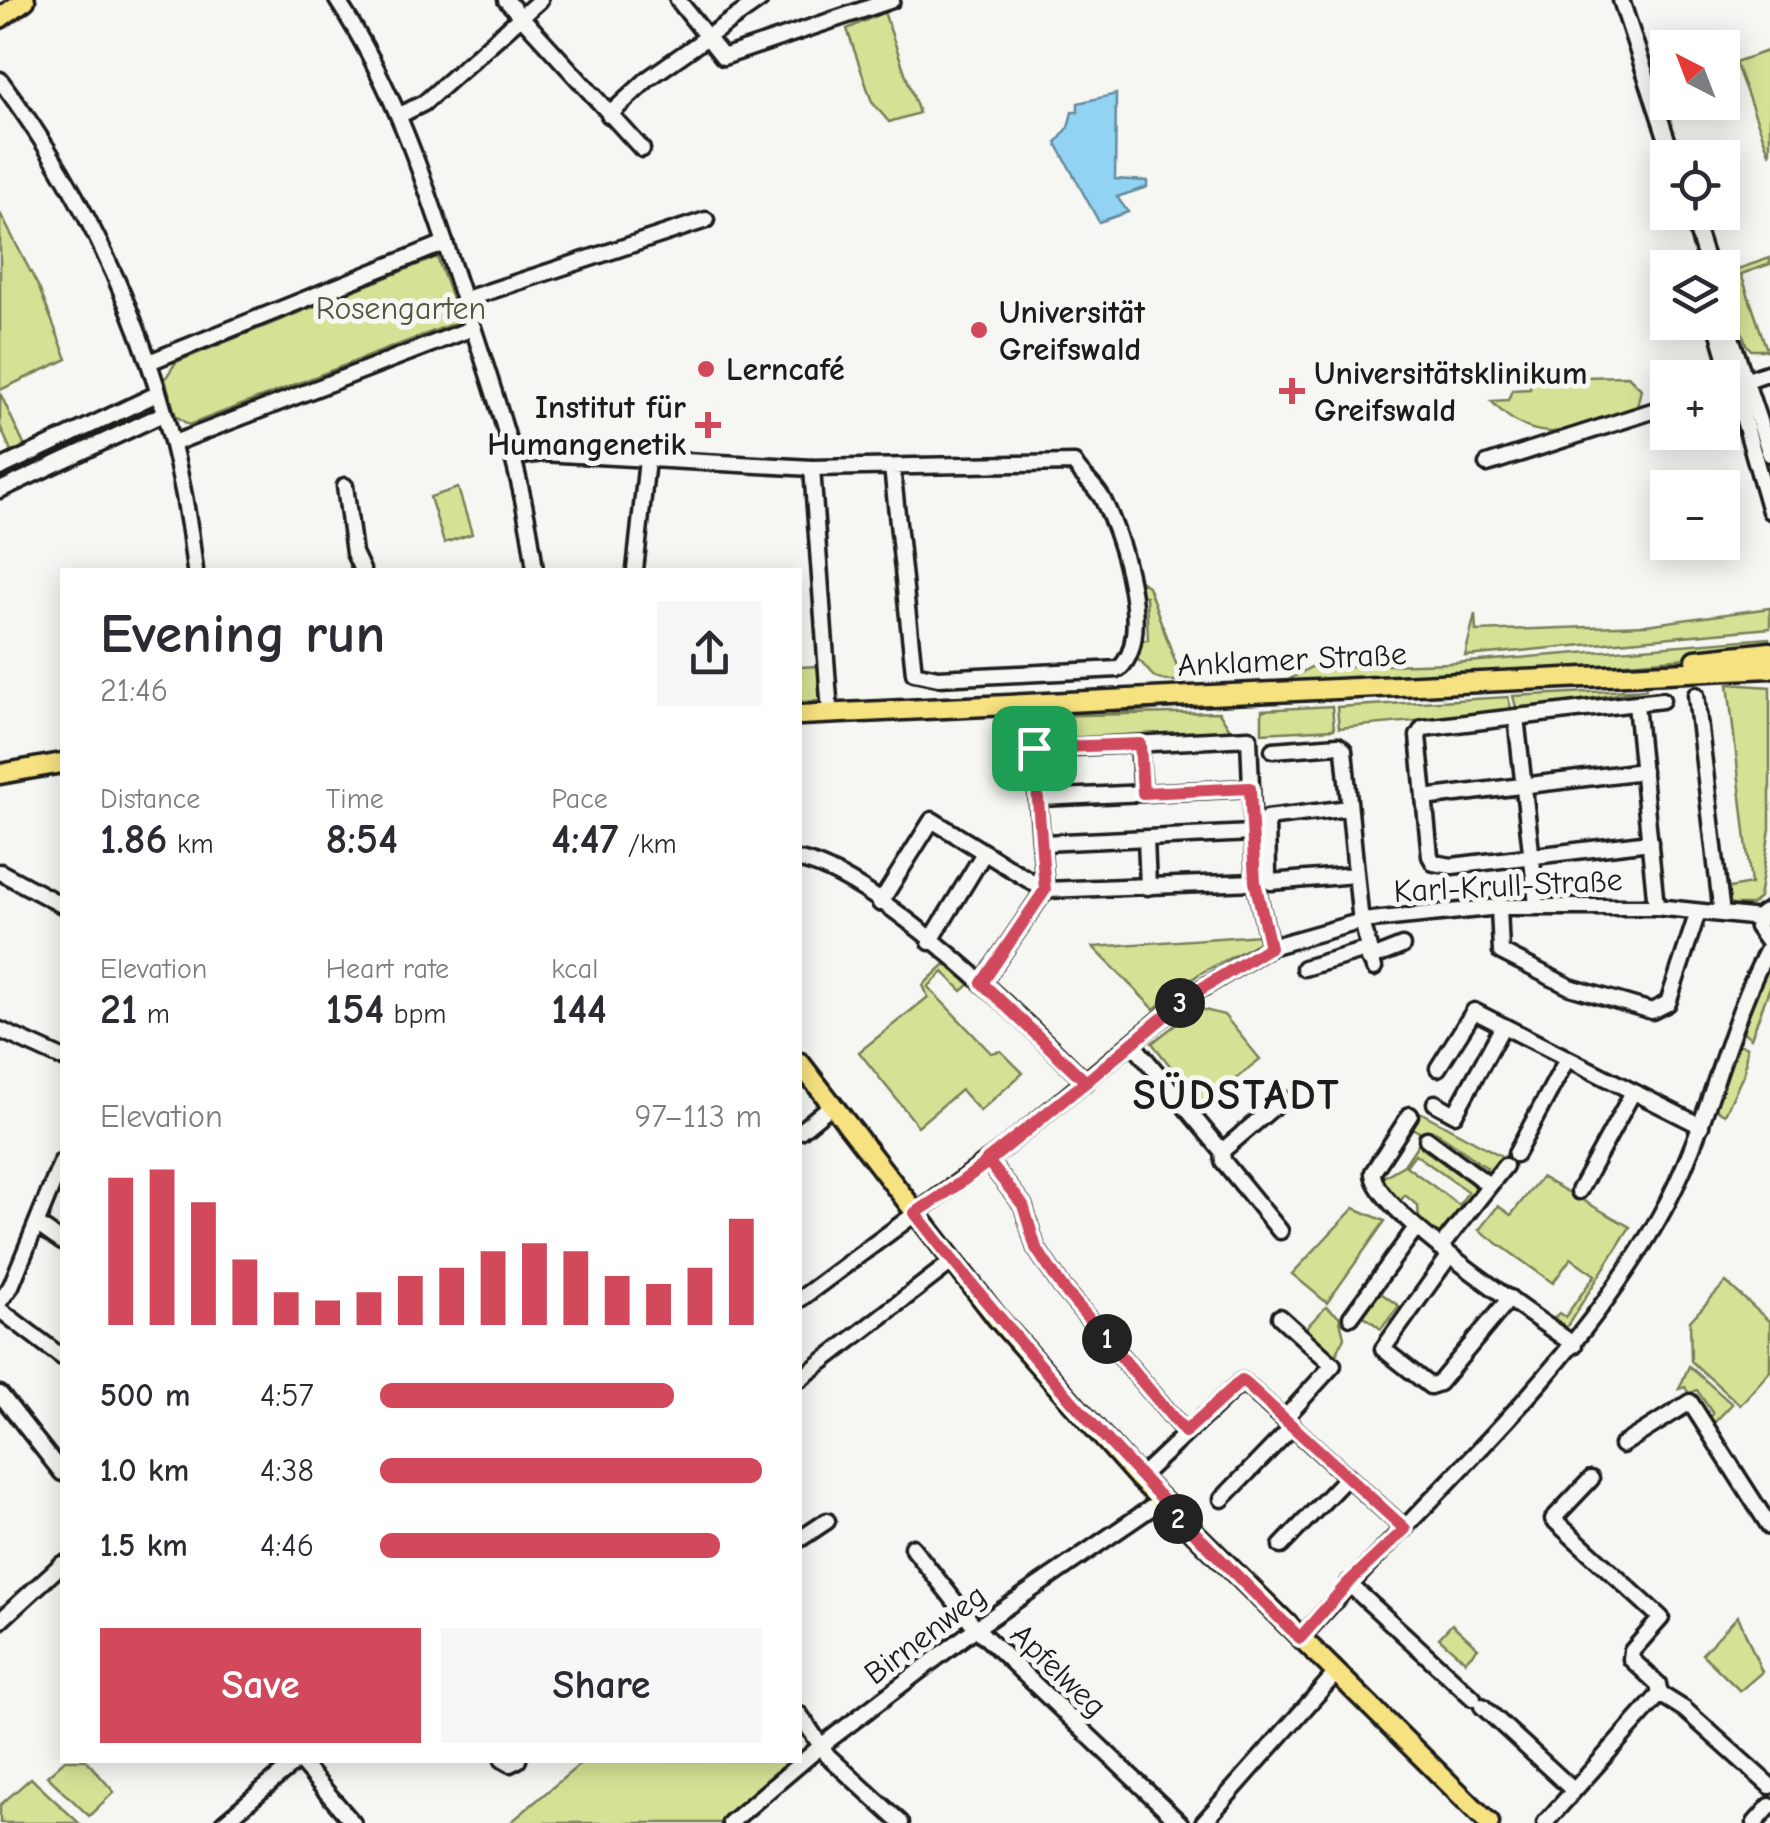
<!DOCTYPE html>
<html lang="en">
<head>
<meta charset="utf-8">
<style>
	body { margin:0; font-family:"Comic Neue",sans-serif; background:#f7f7f7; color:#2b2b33; height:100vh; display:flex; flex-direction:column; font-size:38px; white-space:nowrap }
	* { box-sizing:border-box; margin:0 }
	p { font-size:32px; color:#7c7c81 }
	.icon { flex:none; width:55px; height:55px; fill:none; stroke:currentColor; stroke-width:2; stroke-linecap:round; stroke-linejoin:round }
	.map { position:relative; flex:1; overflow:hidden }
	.details { position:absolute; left:60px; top:568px; width:742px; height:1195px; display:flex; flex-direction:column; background:#fff; border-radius:0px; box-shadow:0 5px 25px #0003 }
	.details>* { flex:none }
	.needle { width:65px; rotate:318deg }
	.fabs { position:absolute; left:1650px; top:30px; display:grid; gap:20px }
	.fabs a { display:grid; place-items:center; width:90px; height:90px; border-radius:0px; background:#fff; box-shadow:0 5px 25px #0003; font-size:50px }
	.pin { position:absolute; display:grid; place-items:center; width:85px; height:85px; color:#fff; margin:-42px; border-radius:20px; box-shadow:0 5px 15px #0006 }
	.km { position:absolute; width:50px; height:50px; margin:-25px; border-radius:50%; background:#222; color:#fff; font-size:28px; line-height:50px; text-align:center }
	.round { display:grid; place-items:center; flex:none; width:105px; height:105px; border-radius:0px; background:#f7f7f7 }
	.summary { display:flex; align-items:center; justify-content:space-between; height:170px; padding:0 40px }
	h1 { font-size:55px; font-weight:600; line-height:75px }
	.figures { display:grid; grid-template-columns:repeat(3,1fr); gap:15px; height:170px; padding:10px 40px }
	.figures div { display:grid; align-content:center }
	.figures b { font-size:42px; font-weight:600 }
	.figures small { font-size:28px; font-weight:400 }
	.figures p { font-size:28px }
	.chart { height:280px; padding:20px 40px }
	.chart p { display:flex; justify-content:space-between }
	.chart svg { width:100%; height:180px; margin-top:10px; stroke:#d1495b; stroke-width:6 }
	.cta { display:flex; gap:20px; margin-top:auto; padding:20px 40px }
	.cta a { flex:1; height:115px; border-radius:0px; background:#d1495b; color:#fff; font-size:40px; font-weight:600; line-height:115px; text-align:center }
	.cta a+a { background:#f7f7f7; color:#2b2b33 }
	ul { padding:0 40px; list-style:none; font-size:32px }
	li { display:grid; grid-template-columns:160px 120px 1fr; align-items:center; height:75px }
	li i { height:25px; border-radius:12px; background:#d1495b }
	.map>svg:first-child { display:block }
</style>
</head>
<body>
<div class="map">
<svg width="1770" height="1823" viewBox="0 0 1770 1823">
	<rect width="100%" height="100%" fill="#f6f6f2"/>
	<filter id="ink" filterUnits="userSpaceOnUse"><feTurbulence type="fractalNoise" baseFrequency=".01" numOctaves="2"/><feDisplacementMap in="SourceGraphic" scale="20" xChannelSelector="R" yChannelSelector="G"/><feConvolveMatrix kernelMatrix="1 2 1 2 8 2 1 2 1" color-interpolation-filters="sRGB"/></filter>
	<g filter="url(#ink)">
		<g fill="#d5e295" stroke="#787f58" stroke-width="2.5" fill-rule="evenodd">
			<path d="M884,12L919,113L889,122L872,102L847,29Z"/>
			<path d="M1770,50V155L1735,62Z"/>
			<path d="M0,213L39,288L67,359L0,390Z"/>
			<path d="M437,257L460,321L189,425L176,416L165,379L176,362Z"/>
			<path d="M1770,258V264L1741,274L1766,347H1770V350H1751L1746,344L1723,274Z"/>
			<path d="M1628,376L1641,389L1637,407C1579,427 1540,454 1491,401L1508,400L1512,390L1530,389L1531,378Z"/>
			<path d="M0,393L25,447L12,453L0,426Z"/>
			<path d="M146,405L154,411L0,484V472Z"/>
			<path d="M458,488L472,534L444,543L430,497Z"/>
			<path d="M1141,582L1148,586L1179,672L1176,681C1147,682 1153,670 1135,657L1140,641L1148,640L1146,596H1136L1135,583Z"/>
			<path d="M1770,608V628L1465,656L1475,614L1476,631L1646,625Z"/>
			<path d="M1769,638V645L1687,658L1520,672L1285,682L1311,667L1454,663Z"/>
			<path d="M818,666L820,701L800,702V667Z"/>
			<path d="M1728,684L1770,687V829L1759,898L1752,905H1726L1724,889L1751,884Z"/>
			<path d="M1647,689L1517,711L1513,696Z"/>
			<path d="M1508,697L1512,712L1339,728L1337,707Z"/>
			<path d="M1154,702L1186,707L1096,715L1040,712Z"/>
			<path d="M1332,706L1334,729L1262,733V710Z"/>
			<path d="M1219,712L1234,736L1041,745L1038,716Z"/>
			<path d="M1260,935L1262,941L1199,974L1154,1009L1093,947Z"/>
			<path d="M1766,960L1770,961V987L1751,1038L1742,1031Z"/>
			<path d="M945,964L970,984L962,991L943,972L928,987L991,1053L1001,1051L1023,1073L980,1111L961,1090L918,1126L859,1052L928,997L923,985Z"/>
			<path d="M1197,1008L1224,1015L1260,1059L1202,1106L1152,1043Z"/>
			<path d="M1738,1044L1747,1047L1744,1073L1725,1114L1713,1108Z"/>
			<path d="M1418,1111L1503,1157L1490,1177L1484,1174L1487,1168L1480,1163L1474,1167L1477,1161L1461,1149L1455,1153L1459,1147L1442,1136L1436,1140L1440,1134L1435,1131L1429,1138L1409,1126Z"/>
			<path d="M1422,1138L1427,1140L1422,1148L1427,1152L1431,1147L1429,1153L1446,1165L1450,1161L1448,1167L1465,1179L1470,1175L1467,1180L1474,1186L1481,1183L1438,1238L1419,1222L1418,1206L1405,1195L1398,1204L1380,1179L1404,1165ZM1415,1154L1468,1192L1459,1205L1406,1166Z"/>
			<path d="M1541,1177L1630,1227L1566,1328L1554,1318L1559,1313L1565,1317L1595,1275L1571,1258L1553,1283L1479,1230L1498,1206L1511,1215Z"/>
			<path d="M1354,1208L1385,1221L1327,1303L1292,1274Z"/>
			<path d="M1726,1282L1770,1322V1371L1740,1405L1691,1361L1690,1321Z"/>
			<path d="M1375,1289L1399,1306L1381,1329L1360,1313Z"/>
			<path d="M1326,1307L1339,1316L1344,1337L1335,1359L1303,1331Z"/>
			<path d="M1689,1366L1732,1404L1711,1426L1706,1419L1713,1414L1697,1390L1689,1394L1685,1387L1679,1389Z"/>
			<path d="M1738,1616L1762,1672L1740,1691L1702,1654Z"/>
			<path d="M1452,1624L1478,1648L1465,1661L1439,1638Z"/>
			<path d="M65,1760H86L114,1792L89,1816L47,1776Z"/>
			<path d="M585,1760H796L723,1823H510Z"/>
			<path d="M31,1778L37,1784L79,1823H0V1805Z"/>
		</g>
		<path fill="#92d3f4" stroke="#638a9e" stroke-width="2.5" d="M1116,94L1115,179L1147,181V187L1117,197L1128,212L1099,222L1056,143L1068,128L1072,112H1078V103Z"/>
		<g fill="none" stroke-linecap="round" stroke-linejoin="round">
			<g stroke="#1c1c1c" stroke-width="21">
				<g id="minor">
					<path d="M337,0C399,94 430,198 465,303C494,392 524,477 535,570"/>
					<path d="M506,0L642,149"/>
					<path d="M678,0L723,57L892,0"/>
					<path d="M1621,0L1673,158"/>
					<path d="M0,80C106,222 176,394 195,570"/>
					<path d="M400,115L424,103L540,0"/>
					<path d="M609,115L649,78L760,0"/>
					<path d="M1691,212L1709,268"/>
					<path d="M463,300L706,220"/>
					<path d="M1722,310L1770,454"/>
					<path d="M1716,322L1770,511"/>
					<path d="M149,362L445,243"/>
					<path d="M1722,389L1770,372"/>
					<path d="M174,443L473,328"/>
					<path d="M515,457L542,453L812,468L1074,463C1082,477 1096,486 1103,500C1122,537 1154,637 1119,669L938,678L914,673L892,467"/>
					<path d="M1487,464L1668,406"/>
					<path d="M0,468L157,394"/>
					<path d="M812,468L830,713"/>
					<path d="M345,486L354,553L362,570"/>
					<path d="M0,490L163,414"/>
					<path d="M635,570L647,460"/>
					<path d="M1696,695L1721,906"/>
					<path d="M1030,703L1045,890"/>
					<path d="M1636,704L1656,907"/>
					<path d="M1516,717L1537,905"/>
					<path d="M1139,745L1143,793"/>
					<path d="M1034,749L1249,738L1255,882L1270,947"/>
					<path d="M1273,750L1338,745L1344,750L1360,913L1374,968"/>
					<path d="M1040,798L1250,788"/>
					<path d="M1424,798L1643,771"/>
					<path d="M1349,808L1267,818L1268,875L1271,882L1355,875"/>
					<path d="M1146,839L1148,887"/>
					<path d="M1650,842L1452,866L1434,863L1430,856L1418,736L1423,728L1662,700"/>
					<path d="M1043,843L1252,833"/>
					<path d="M800,860C879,877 1026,1022 1086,1082"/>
					<path d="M0,872L62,905"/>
					<path d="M1045,890L1255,882"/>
					<path d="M880,903L932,820L1045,890"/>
					<path d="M1499,907L1501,952L1570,987L1652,1011L1668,1003L1698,912"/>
					<path d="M1770,909L1762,914L1757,927L1770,945"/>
					<path d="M930,942L984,853"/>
					<path d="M1369,959L1402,946"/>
					<path d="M1304,968L1366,950"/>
					<path d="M982,983L1045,890"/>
					<path d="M0,1030L62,1058"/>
					<path d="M1132,1043L1222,1151L1223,1161L1280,1231"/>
					<path d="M1438,1068L1474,1011L1701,1126"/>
					<path d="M1435,1103L1455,1114L1503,1026"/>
					<path d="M1410,1115L1373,1172C1370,1208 1540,1320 1574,1345"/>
					<path d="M800,1131L832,1105"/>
					<path d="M1427,1139L1489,1185"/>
					<path d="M1222,1151L1283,1099"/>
					<path d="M1516,1154L1567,1059"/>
					<path d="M987,1160L1023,1205L1036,1248L1062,1287L1185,1432"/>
					<path d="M1579,1191L1633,1092"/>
					<path d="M38,1225L62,1242"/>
					<path d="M1440,1248L1505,1166"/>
					<path d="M1450,1255L1383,1349L1430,1386L1439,1383L1510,1298"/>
					<path d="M800,1299L1004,1148L1186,998L1270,947L1362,921L1499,907H1656L1760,918"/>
					<path d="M0,1301L11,1286L62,1161"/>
					<path d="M0,1310L62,1357"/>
					<path d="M1280,1317L1333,1365L1284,1419"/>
					<path d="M1351,1317L1415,1229"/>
					<path d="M800,1379L953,1261"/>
					<path d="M0,1394L62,1473"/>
					<path d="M1622,1445L1690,1402L1770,1527"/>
					<path d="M1139,1478L1242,1381L1405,1529"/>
					<path d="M1591,1479L1553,1519L1661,1618L1632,1651L1631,1659L1658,1684L1660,1694L1684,1709L1770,1786"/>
					<path d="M1222,1499L1293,1426"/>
					<path d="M800,1539L827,1521"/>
					<path d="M1281,1546L1348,1476"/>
					<path d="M912,1547L976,1628L1180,1823"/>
					<path d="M1348,1583L1473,1698"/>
					<path d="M0,1621L62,1564"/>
					<path d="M1300,1639C1423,1500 1566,1381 1659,1218C1708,1132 1724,1031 1770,945"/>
					<path d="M1482,1706L1573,1790"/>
					<path d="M800,1715L828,1756L901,1823"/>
					<path d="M299,1760L353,1823"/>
					<path d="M503,1760L510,1764L518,1760"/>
					<path d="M223,1823L298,1760"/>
					<path d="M730,1823L821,1746L976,1628L1161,1501"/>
					<path d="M1203,1823L1336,1673"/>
					<path d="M1545,1823L1660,1694"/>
					<path d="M1755,1823L1770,1806"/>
				</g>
			</g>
			<g stroke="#1c1c1c" stroke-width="25">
				<g id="major">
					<path d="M0,18L25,0"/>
					<path d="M1696,660L1770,652"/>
					<path d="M800,715L1770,668"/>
					<path d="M0,774L62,763"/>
					<path d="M800,1063L998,1319L1139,1478L1489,1823"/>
				</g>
			</g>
			<use href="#minor" stroke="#f6f6f2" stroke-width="14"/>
			<use href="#major" stroke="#f7e281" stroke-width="18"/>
		</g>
	</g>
	<g fill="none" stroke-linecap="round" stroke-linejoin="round" filter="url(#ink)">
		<g stroke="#fff" stroke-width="20">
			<path id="route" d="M1034,748L1045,890L982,983L1086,1082L987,1160L1023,1205L1036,1248L1062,1287L1185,1432L1242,1380L1405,1529L1348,1583L1300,1638C1162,1504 1033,1365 915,1213C976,1176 1030,1126 1086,1082L1186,998L1270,947L1255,882L1250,788L1143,793L1140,744L1034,748"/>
		</g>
		<use href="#route" stroke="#d1495b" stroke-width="12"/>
	</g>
	<g fill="#d1495b" stroke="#f6f6f2" stroke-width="4">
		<circle cx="979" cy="330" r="10"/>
		<circle cx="706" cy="369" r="10"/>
		<path d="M1287 376h10v10h10v10h-10v10h-10v-10h-10v-10h10z"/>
		<path d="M703 410h10v10h10v10h-10v10h-10v-10h-10v-10h10z"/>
	</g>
	<g text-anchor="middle" stroke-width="10" stroke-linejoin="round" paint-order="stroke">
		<g font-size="32" fill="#545740" stroke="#f6f6f2">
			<text x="401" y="319">Rosengarten</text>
		</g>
		<g font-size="32" font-weight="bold" fill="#1c1c1c" stroke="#f6f6f2" text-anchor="start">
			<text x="999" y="323">Universität<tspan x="999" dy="37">Greifswald</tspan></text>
			<text x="726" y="380">Lerncafé</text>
			<text x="1314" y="384">Universitätsklinikum<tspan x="1314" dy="37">Greifswald</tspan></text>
			<text x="686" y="418" text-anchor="end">Institut für<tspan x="686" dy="37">Humangenetik</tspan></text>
		</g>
		<g font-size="32" fill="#1c1c1c" stroke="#f6f6f2">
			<text transform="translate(1292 659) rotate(-3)" y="11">Anklamer Straße</text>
			<text transform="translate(1508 885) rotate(-3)" y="11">Karl-Krull-Straße</text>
			<text transform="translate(925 1634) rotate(-37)" y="11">Birnenweg</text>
			<text transform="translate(1059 1670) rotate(44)" y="11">Apfelweg</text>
		</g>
		<g font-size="42" font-weight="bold" letter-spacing="2.5" fill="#1c1c1c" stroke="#f6f6f2">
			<text x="1237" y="1109">SÜDSTADT</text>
		</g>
	</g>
</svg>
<div class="fabs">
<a><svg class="needle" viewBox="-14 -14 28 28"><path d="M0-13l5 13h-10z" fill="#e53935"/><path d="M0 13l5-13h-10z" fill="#7c7c81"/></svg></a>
<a><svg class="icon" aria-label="locate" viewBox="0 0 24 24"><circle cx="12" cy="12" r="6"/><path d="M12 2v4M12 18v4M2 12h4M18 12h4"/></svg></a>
<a><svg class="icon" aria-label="layers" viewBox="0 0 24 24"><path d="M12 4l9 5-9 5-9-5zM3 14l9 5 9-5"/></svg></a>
<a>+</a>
<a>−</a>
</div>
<div class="pin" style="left:1034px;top:748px;background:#1e9e55"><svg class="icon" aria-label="arrive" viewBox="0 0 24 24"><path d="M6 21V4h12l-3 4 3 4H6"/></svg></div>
<b class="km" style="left:1107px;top:1339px">1</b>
<b class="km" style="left:1178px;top:1519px">2</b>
<b class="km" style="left:1180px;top:1003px">3</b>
<section class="details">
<div class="summary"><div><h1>Evening run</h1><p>21:46</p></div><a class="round"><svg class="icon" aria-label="share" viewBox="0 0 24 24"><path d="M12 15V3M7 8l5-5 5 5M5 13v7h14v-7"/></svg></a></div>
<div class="figures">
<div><p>Distance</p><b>1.86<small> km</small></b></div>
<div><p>Time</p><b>8:54</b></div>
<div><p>Pace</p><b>4:47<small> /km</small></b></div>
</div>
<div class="figures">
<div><p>Elevation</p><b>21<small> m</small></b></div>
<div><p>Heart rate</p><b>154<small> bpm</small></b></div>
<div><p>kcal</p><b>144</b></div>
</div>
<div class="chart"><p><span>Elevation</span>97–113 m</p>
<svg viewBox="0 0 160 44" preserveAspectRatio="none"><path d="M5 44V8M15 44V6M25 44V14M35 44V28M45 44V36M55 44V38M65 44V36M75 44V32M85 44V30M95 44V26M105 44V24M115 44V26M125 44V32M135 44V34M145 44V30M155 44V18"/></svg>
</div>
<ul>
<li><b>500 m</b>4:57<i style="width:77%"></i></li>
<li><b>1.0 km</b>4:38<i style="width:100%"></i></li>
<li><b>1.5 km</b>4:46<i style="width:89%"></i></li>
</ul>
<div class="cta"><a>Save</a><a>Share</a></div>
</section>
</div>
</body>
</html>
